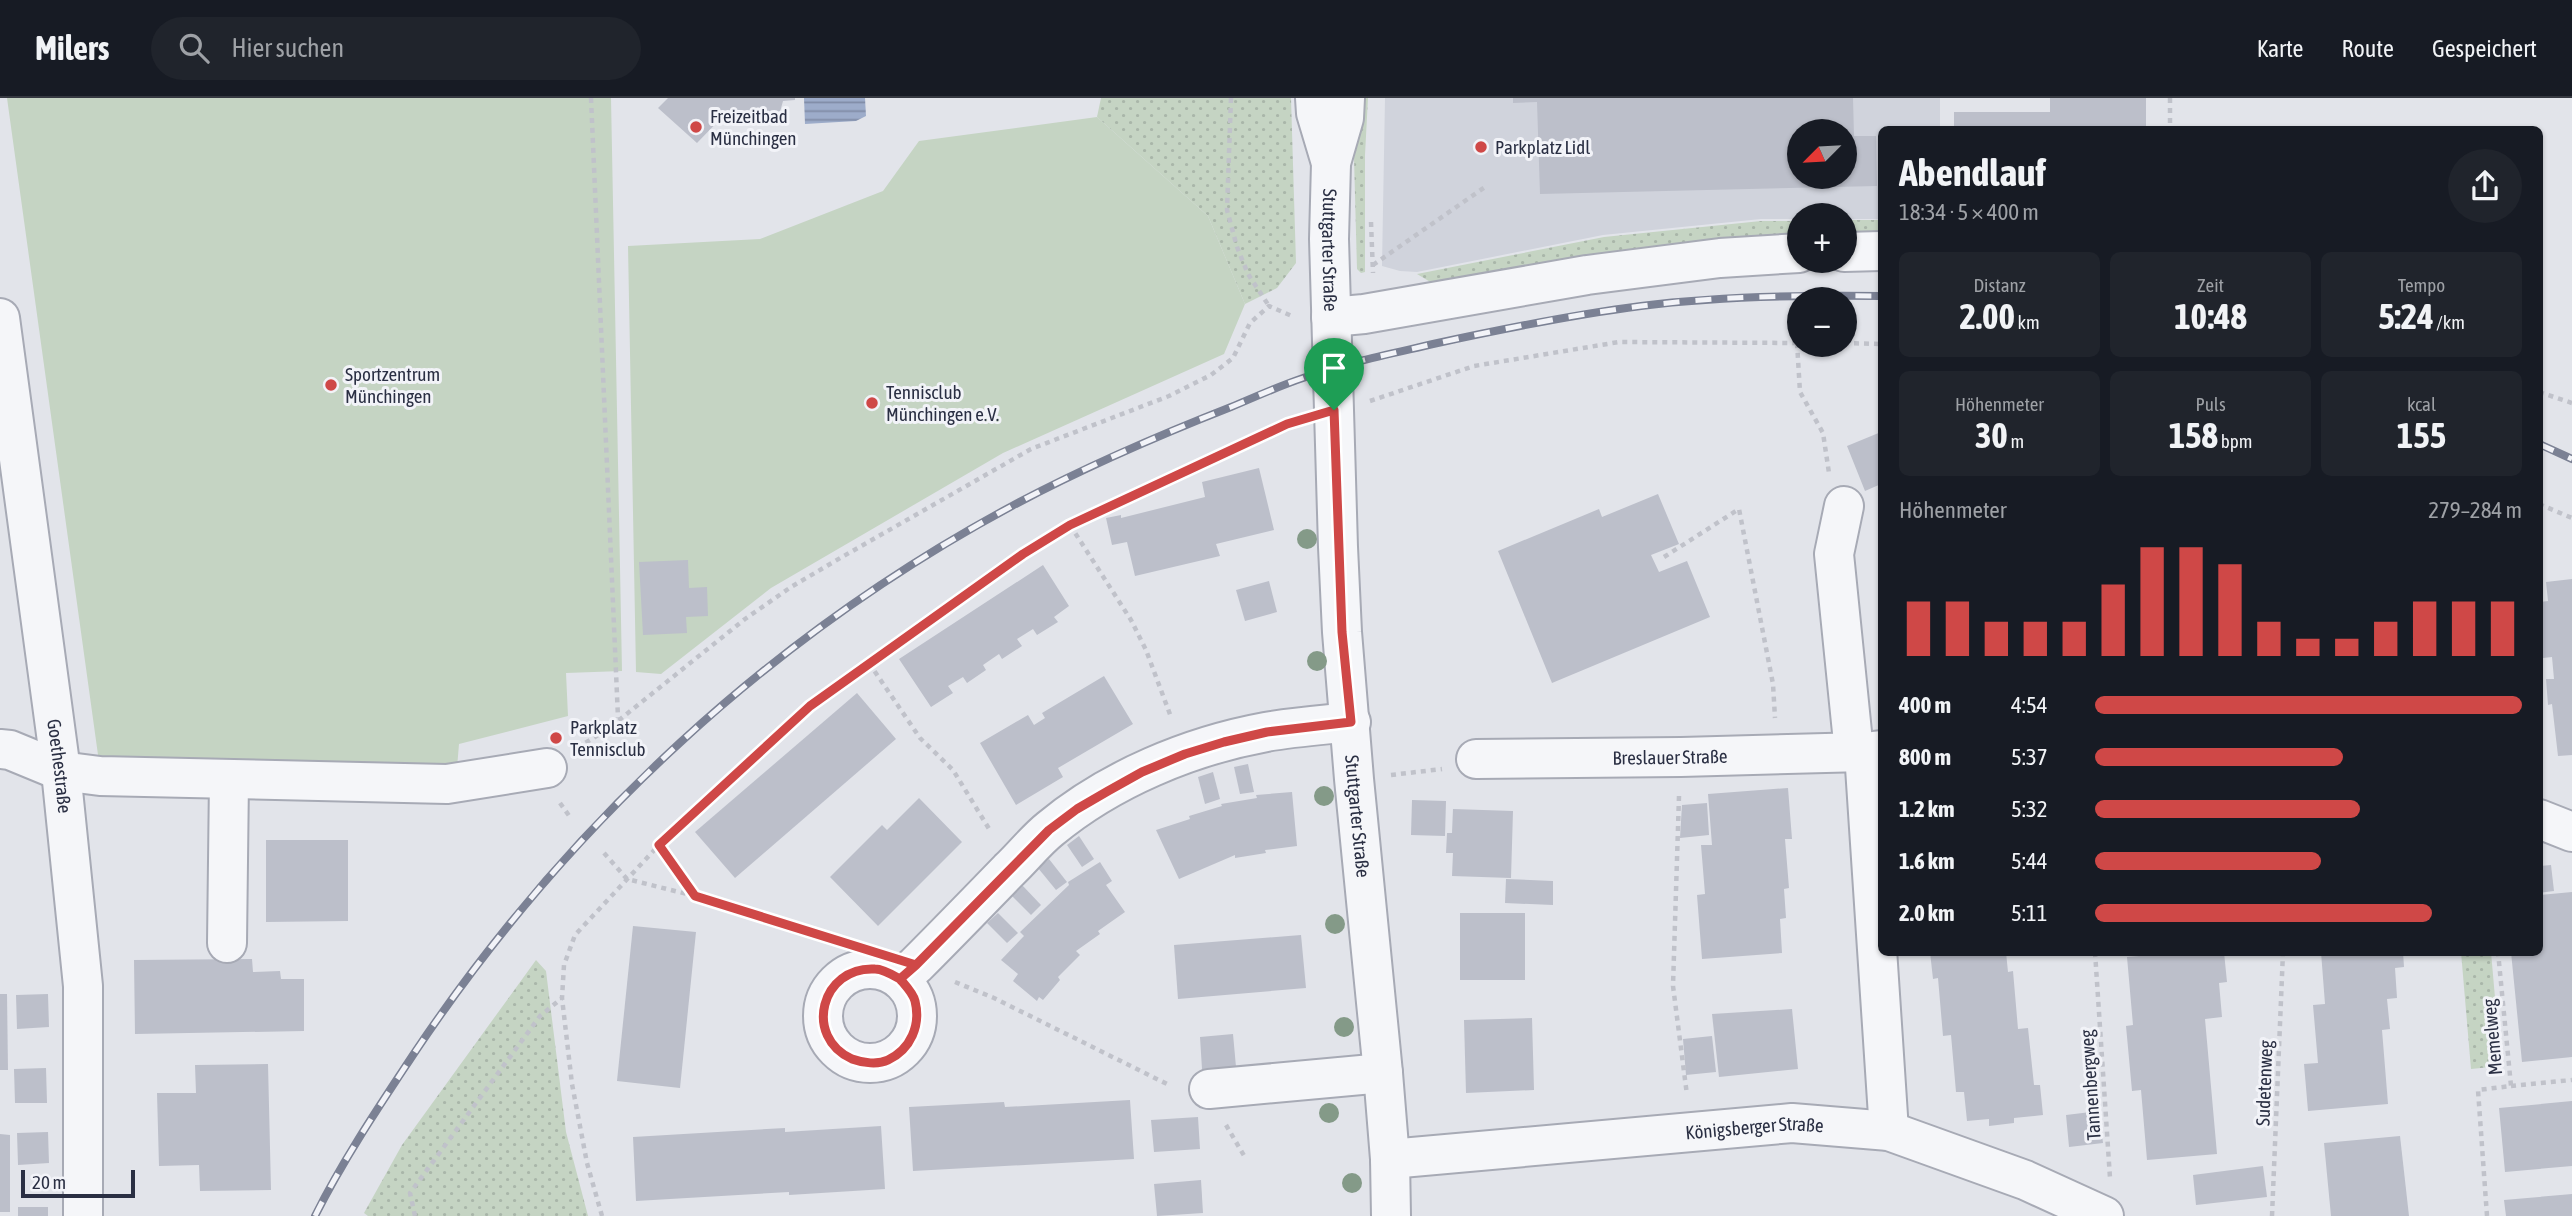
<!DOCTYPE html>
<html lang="de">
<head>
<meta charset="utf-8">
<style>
	body { margin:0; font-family:"Asap Condensed",sans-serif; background:#20242c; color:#f1f3f6; height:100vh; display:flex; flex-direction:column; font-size:26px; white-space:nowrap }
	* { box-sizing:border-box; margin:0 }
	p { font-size:23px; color:#9ea1a6 }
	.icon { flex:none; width:38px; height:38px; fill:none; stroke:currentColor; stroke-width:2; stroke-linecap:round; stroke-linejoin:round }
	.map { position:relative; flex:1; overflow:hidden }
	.sheet { position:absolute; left:1878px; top:28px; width:665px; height:830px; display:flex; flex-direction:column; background:#171b24; border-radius:10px; box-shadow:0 2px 5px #0004 }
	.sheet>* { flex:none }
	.needle { width:46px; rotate:246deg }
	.controls { position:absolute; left:1787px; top:21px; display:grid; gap:14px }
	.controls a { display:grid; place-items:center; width:70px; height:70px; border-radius:50%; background:#171b24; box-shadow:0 2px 5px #0004; font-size:35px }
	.scale { position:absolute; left:21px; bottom:18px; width:114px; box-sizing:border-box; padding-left:7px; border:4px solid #2a2f43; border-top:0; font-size:19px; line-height:24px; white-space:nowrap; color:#2a2f43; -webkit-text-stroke:5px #f2f3f8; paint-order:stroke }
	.pin { position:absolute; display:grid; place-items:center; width:60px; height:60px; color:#fff; margin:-72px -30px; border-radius:50% 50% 50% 0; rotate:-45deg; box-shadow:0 0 7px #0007 }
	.pin .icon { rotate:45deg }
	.round { display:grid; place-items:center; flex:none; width:74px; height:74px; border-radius:37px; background:#20242c }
	.head { display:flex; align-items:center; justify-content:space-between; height:119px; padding:0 21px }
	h1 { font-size:38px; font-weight:700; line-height:52px }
	.metrics { display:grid; grid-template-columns:repeat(3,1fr); gap:10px; height:119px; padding:7px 21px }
	.metrics div { display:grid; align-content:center; border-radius:10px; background:#20242c; text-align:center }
	.metrics b { font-size:35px; font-weight:700 }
	.metrics small { font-size:19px; font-weight:400 }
	.metrics p { font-size:19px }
	.chart { height:196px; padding:14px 21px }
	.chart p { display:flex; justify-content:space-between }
	.chart svg { width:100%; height:126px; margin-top:7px; stroke:#cf4847; stroke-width:6 }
	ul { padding:0 21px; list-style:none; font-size:23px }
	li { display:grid; grid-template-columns:112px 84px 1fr; align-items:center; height:52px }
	li i { height:18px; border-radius:9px; background:#cf4847 }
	header { display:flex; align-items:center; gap:42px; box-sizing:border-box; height:98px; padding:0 35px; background:#171b24; border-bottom:2px solid #363941 }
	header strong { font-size:33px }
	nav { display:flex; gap:38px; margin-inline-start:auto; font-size:24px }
	.search { width:490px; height:63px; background:#20242c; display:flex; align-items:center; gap:18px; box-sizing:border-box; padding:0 24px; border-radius:38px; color:#9ea1a6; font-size:26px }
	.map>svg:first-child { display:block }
</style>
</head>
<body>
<header>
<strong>Milers</strong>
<div class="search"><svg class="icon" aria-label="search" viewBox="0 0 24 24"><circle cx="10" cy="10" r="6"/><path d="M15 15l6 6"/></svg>Hier suchen</div>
<nav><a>Karte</a><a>Route</a><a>Gespeichert</a></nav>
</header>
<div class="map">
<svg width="2572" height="1118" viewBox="0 0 2572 1118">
	<defs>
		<pattern id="green-dots" width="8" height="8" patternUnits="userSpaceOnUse" patternTransform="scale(1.75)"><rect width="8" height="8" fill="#c5d4c3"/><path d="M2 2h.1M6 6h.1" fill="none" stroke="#a9b6a9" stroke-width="1.8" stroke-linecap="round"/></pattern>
		<pattern id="water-rules" width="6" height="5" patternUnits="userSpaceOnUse" patternTransform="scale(1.75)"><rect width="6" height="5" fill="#9dacca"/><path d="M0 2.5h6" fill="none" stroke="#808ca6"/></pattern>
	</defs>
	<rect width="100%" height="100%" fill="#e2e4ea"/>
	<path fill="#d0d3dc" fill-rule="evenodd" d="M1385,0H1940V31L1881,32V121H1845L1844,117H1799V121H1761L1603,137L1417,174L1400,173L1382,168ZM1799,33H1844V79H1799Z"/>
	<g fill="url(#green-dots)">
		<path d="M1101,0H1291L1296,165L1277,190L1245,206L1208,118L1097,19Z"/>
		<path d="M1360,0H1368L1365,57V174L1361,175L1357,171L1354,60Z"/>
		<path d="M1844,122H1881V145H1845Z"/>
		<path d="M1761,123H1799V146L1442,191L1417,176L1604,139Z"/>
		<path d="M2461,854H2491L2501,968L2471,971Z"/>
		<path d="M536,862L546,873L566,1034L588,1118H368L364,1115L402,1047Z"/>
	</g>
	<g fill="#c5d4c3">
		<path d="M7,0H611L622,573L566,575L568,618L459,646L457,670L99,664Z"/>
		<path d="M1097,19L1208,118L1245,206L1224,256L1003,355L771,490L661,576L636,574L628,148L760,141L883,93L919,43Z"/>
	</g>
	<path fill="url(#water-rules)" d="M804,0H865L866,18L856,23L805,26Z"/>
	<g fill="#bcbfca" fill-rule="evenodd">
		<path d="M668,0H795V2L783,3L780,14H727L697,45L658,10Z"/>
		<path d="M1513,0H1853L1854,38H1876L1877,88L1540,96L1537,4L1513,5ZM1799,33H1844V79H1799Z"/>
		<path d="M2050,0H2146V32H1954V14H2050Z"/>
		<path d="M1881,334V386L1865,393L1847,348Z"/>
		<path d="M1259,370L1274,432L1216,446L1220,458L1135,478L1127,444L1112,447L1106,420L1121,417V420L1205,399L1202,384Z"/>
		<path d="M1658,396L1679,446L1651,457L1659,474L1687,463L1710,519L1552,585L1498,453L1599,411L1602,419Z"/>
		<path d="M688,462L689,490L707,489L708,518L686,519L687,535L643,537L639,464Z"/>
		<path d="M1043,467L1069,508L1054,519L1058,524L1037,537L1033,531L1017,541L1022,548L1002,561L999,556L983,567L986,572L967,585L963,579L948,588L953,595L931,609L899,561Z"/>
		<path d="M2572,481V657L2558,658L2552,606L2548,607L2546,581H2554L2552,559L2543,560L2542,550H2539V504L2548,503L2546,484Z"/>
		<path d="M1269,483L1277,514L1245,523L1236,492Z"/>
		<path d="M1104,578L1133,626L1058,670L1063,679L1016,707L980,645L1028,617L1034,627L1045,620L1042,615Z"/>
		<path d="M857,595L896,641L735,780L695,734Z"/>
		<path d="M1248,666L1254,694L1240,696L1234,669Z"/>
		<path d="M1213,674L1220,701L1205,706L1198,679Z"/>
		<path d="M1788,690L1792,741H1785L1789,790L1784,791L1786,820L1780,821L1782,855L1702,861L1697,797L1705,796L1701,747H1712L1708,696Z"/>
		<path d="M1292,694L1297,748L1265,752L1266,755L1235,760V757L1179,781L1156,732L1190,721L1189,718L1222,708L1221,706L1257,700L1256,697Z"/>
		<path d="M919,700L962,744L878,828L830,779L882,727L887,732Z"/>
		<path d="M1412,702L1446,703L1445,738L1411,737Z"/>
		<path d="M1707,705L1709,737L1680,740L1682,707Z"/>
		<path d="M1453,711L1513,713L1511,780L1452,778L1453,755H1446L1447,735H1452Z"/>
		<path d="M1079,738L1094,761L1082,769L1067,747Z"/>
		<path d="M266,742H348V823L266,824Z"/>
		<path d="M1049,761L1067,784L1056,792L1038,770Z"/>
		<path d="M1100,764L1112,783L1106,787L1125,814L1098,833L1100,836L1076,853L1080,857L1058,879L1060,882L1043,902L1039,899L1037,903L1013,883L1018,876L1001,862L1024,838L1020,834L1069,787L1068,784Z"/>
		<path d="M2551,767L2554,793L2539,795V768Z"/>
		<path d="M1506,781L1553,783V807L1505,805Z"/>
		<path d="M1022,787L1041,807L1031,817L1011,797Z"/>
		<path d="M2572,794V959L2522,964L2511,854H2539V797Z"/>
		<path d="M998,815L1018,835L1007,845L987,825Z"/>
		<rect x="1460" y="815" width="65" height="67"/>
		<path d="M633,828L696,834L680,990L617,983Z"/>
		<path d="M1301,837L1306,890L1178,901L1174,847Z"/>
		<path d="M1930,854H2006L2008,874L2013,873L2018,931L2028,930L2034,987H2040L2043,1017L2014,1020V1025L1989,1028V1021L1967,1023L1964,994H1956L1951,937L1943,938L1938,880L1933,881Z"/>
		<path d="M2187,854H2224L2227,884L2219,885L2222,919L2205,921L2217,1056L2147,1062L2141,992L2132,993L2126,928L2133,927L2127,859Z"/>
		<path d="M2321,854H2403L2404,869L2395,870L2397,900L2387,901L2390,931L2382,932L2388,1006L2308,1013L2304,966L2318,965L2313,907L2325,906Z"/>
		<path d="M252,861L253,874L280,873L281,881H304V933L135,936L134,862Z"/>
		<path d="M0,896H7L8,972H0Z"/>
		<path d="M48,896L49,929L17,931L16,897Z"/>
		<path d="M1792,911L1798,971L1719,979L1712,916Z"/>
		<path d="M1532,920L1534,992L1466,995L1464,922Z"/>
		<path d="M1233,936L1236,969L1202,971L1200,939Z"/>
		<path d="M1712,938L1716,974L1686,977L1683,941Z"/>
		<path d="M268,966L271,1092L200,1093L199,1067L159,1068L157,995H196L195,967Z"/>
		<path d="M46,970L47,1005H15L14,971Z"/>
		<path d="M1130,1002L1134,1061L913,1073L909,1009L1004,1004L1005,1009Z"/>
		<path d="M2572,1003V1068L2505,1074L2499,1010Z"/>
		<path d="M2099,1013L2103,1045L2069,1049L2066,1017Z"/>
		<path d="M1198,1019L1200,1051L1154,1054L1151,1022Z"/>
		<path d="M881,1028L885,1091L789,1097V1094L636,1103L633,1039L785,1030V1034Z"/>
		<path d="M48,1034L49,1065L18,1067L17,1035Z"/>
		<path d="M0,1036L10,1037V1114H0Z"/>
		<path d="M2400,1038L2409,1118H2331L2324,1045Z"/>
		<path d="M2263,1068L2267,1099L2196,1107L2193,1077Z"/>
		<path d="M1201,1082L1203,1115L1157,1118L1154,1086Z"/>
		<path d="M2572,1096V1118H2506L2504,1102Z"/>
		<rect x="18" y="1109" width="30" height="9"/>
	</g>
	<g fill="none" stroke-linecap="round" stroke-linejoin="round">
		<g stroke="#a7aab5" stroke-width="42">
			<g id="minor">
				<path d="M1315,0L1316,15L1331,65"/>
				<path id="s1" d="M1345,0L1344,20L1331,65L1329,141L1338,449L1342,534L1354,681L1383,975L1390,1061L1391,1118"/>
				<path d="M1844,154L1881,153"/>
				<path d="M1331,219L1364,216L1587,177L1720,160L1799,155"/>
				<path id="s2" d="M0,220L61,673L83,888V1118"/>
				<path d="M1844,408L1834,456L1854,654"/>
				<path d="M0,651L10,652L61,673L100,678L447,686L547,670"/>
				<path d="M1881,652L1864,654L1889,1033"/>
				<path id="s3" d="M1476,661L1681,659L1864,654"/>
				<path d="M2539,721L2572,734"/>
				<path d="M227,845L229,681"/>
				<circle cx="870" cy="918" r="47"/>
				<path d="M900,881L916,867C947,836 978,804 1009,772C1023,759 1035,743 1050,731C1110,681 1190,648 1266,634C1294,629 1323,627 1351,624"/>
				<path d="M1209,991L1383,975"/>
				<path id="s4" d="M1390,1061L1792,1025L1889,1033L2025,1082L2104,1118"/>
			</g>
		</g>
		<g stroke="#c0c2ca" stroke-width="4.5" stroke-dasharray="5 5" stroke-linecap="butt">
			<path d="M591,0L618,620"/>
			<path d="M1231,0L1227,112L1237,149L1248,176L1269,208"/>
			<path d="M2170,0V32"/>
			<path d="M1371,124L1373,175"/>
			<path d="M1373,167L1485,89"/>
			<path d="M1797,245L1800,294L1823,335L1829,375"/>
			<path d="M1844,245L1881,246"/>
			<path d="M2539,294L2572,305"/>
			<path d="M1370,303L1474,268L1619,244L1799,245"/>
			<path d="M2539,406L2572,420"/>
			<path d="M1070,427L1131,522L1146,552L1171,619"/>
			<path d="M1664,459L1739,411L1773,586L1775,620"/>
			<path d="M869,565L920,640L953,672L991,734"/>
			<path d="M577,650L608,631L745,521L791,489L842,459L1031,351L1169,298L1211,277L1233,260L1250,225L1269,208L1294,219"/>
			<path d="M1391,677L1442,671"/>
			<path d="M1679,698L1673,888L1687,997"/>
			<path d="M560,705L570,719"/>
			<path d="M659,747L695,797"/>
			<path d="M604,755L627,781L695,798L874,854"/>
			<path d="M2095,854L2110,1080"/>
			<path d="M955,884L994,900L1171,988"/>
			<path d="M2511,988L2572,982"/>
			<path d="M1226,1027L1246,1061"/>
			<path d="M415,1118L410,1095L540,918L562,900"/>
			<path d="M602,1118L587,1065L572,986L562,900L564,867L575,837L659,747L810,608L1023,455L1070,427L1297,322"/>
			<path d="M2272,1118L2283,854"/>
			<path d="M2487,1118L2478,992L2511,988L2498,854"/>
		</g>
		<use href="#minor" stroke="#f5f6f9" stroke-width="38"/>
		<g stroke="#7b8194" stroke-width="8">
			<g id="rail">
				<path d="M2539,346L2572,361"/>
				<path d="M315,1118C344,1060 380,1007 415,954C567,727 772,537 1012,408C1083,370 1157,338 1231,309C1255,299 1279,288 1303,280C1345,265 1390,256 1433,246C1502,231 1571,217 1641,208C1720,198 1802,197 1881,198"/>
			</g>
		</g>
		<use href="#rail" stroke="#f2f3f8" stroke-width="5" stroke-dasharray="16" stroke-linecap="butt"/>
	</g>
	<g fill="#849a88">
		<circle cx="1307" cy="441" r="10"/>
		<circle cx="1317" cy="563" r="10"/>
		<circle cx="1324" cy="698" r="10"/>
		<circle cx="1335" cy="826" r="10"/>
		<circle cx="1344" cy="929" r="10"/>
		<circle cx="1329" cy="1015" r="10"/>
		<circle cx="1352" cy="1085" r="10"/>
	</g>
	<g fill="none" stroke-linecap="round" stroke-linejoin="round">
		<g stroke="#fff" stroke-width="14">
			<path id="route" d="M1334,312L1342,534L1351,624L1267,634L1224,644L1185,656L1142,674L1108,693L1077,711L1049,732L916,867L900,881C893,877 883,871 875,871C821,868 803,939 852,961C863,965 878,967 888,962C911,951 921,927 915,903C913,895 905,887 900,881L916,867L695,798L659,747L810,608L1023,456L1070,427L1287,326L1334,312"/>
		</g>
		<use href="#route" stroke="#cf4847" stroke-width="9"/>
	</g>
	<g fill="#cf4847" stroke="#f2f3f8" stroke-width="2.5">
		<circle cx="696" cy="29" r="7"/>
		<circle cx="1481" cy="49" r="7"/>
		<circle cx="331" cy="287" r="7"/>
		<circle cx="872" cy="305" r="7"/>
		<circle cx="556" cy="640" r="7"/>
	</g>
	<g text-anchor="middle" stroke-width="6" stroke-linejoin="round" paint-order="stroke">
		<g font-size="19" fill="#2a2f43" stroke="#f2f3f8" text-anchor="start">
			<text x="710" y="25">Freizeitbad<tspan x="710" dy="22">Münchingen</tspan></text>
			<text x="1495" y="56">Parkplatz Lidl</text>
			<text x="345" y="283">Sportzentrum<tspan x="345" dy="22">Münchingen</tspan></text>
			<text x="886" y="301">Tennisclub<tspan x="886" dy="22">Münchingen e.V.</tspan></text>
			<text x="570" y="636">Parkplatz<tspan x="570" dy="22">Tennisclub</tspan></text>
		</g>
		<g font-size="19" fill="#2a2f43" stroke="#f2f3f8">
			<text dy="7" stroke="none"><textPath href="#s1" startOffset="154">Stuttgarter Straße</textPath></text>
			<text dy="7" stroke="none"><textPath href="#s3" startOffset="194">Breslauer Straße</textPath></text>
			<text dy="7" stroke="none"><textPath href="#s2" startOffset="452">Goethestraße</textPath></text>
			<text dy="7" stroke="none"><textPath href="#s1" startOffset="721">Stuttgarter Straße</textPath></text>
			<text transform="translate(2492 939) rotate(-95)" y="7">Memelweg</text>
			<text transform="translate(2264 985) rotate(-88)" y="7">Sudetenweg</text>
			<text transform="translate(2090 987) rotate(-94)" y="7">Tannenbergweg</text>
			<text dy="7" stroke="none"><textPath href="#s4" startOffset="366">Königsberger Straße</textPath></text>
		</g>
	</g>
</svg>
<div class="controls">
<a><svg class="needle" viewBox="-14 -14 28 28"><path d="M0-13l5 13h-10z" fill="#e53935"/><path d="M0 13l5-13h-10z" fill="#9ea1a6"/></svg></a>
<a>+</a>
<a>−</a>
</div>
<div class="scale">20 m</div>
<div class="pin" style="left:1334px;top:312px;background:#1e9e55"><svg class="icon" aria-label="arrive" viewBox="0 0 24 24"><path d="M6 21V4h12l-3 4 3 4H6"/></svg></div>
<section class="sheet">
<div class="head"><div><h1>Abendlauf</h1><p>18:34 · 5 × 400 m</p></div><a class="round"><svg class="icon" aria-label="share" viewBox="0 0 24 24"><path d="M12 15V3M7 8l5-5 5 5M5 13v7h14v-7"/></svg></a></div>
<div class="metrics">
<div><p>Distanz</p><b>2.00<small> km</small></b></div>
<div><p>Zeit</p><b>10:48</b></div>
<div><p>Tempo</p><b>5:24<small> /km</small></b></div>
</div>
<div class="metrics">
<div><p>Höhenmeter</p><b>30<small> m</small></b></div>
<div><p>Puls</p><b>158<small> bpm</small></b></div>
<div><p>kcal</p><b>155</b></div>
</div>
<div class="chart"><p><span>Höhenmeter</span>279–284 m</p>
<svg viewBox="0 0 160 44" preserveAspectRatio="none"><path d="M5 44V25M15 44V25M25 44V32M35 44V32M45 44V32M55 44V19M65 44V6M75 44V6M85 44V12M95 44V32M105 44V38M115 44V38M125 44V32M135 44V25M145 44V25M155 44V25"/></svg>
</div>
<ul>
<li><b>400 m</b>4:54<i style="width:100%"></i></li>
<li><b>800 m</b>5:37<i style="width:58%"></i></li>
<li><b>1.2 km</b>5:32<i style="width:62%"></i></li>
<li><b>1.6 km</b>5:44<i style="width:53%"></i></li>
<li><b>2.0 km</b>5:11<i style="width:79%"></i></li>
</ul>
</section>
</div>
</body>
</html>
